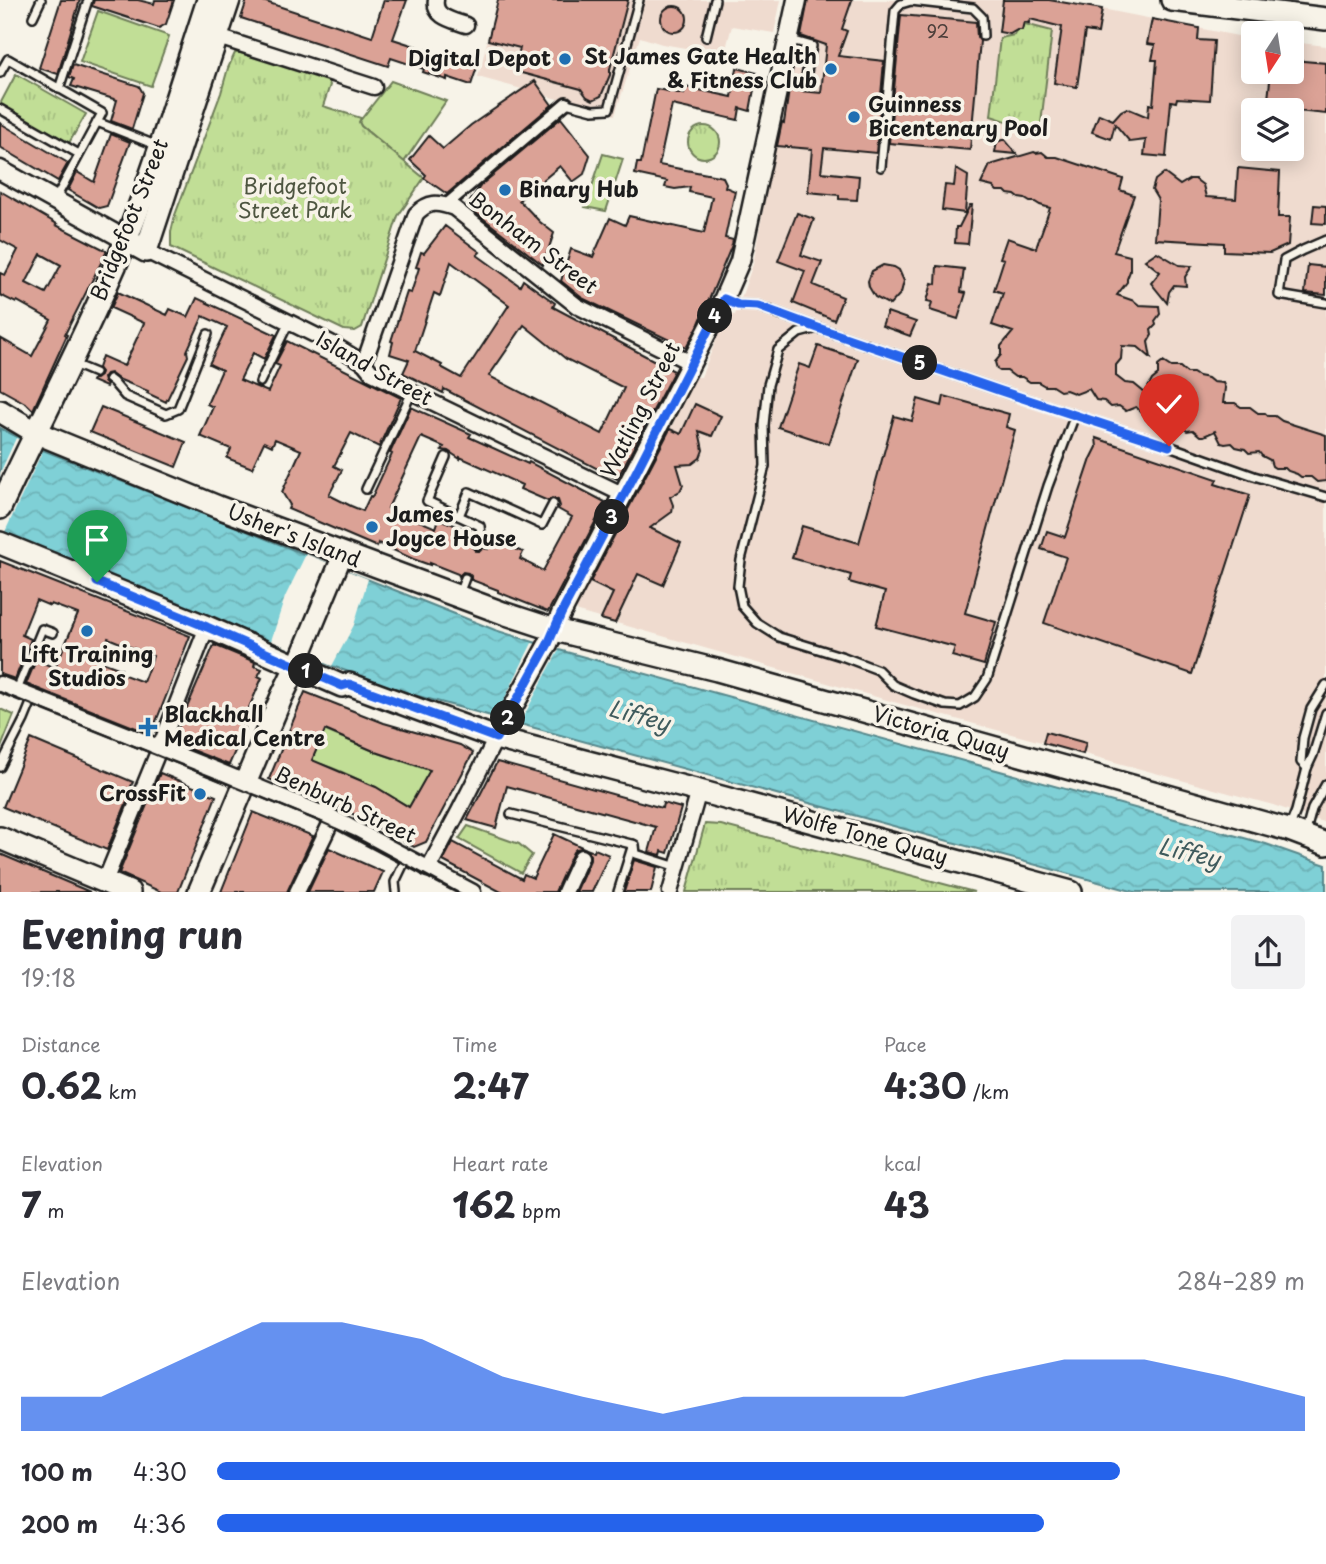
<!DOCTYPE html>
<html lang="en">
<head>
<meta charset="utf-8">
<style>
	body { margin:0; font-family:"Playpen Sans",sans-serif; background:#f2f2f3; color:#2b2b33; height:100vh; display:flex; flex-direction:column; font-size:26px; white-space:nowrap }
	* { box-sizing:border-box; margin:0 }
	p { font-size:23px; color:#7c7c81 }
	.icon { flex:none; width:38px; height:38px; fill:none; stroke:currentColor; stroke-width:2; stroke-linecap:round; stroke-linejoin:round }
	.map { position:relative; height:892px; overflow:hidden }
	.panel { display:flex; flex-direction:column; background:#fff; flex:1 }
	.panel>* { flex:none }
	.needle { width:46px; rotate:192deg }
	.tools { position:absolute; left:1241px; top:21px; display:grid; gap:14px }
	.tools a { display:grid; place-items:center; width:63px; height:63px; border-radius:7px; background:#fff; box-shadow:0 4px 18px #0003; font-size:35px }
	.pin { position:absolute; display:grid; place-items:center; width:60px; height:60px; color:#fff; margin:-72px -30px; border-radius:50% 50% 50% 0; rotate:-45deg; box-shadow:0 0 7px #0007 }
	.pin .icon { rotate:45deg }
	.km { position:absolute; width:35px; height:35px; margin:-18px; border-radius:50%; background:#222; color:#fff; font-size:19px; line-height:35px; text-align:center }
	.round { display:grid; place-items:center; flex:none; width:74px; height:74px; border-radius:7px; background:#f2f2f3 }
	.overview { display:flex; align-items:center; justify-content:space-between; height:119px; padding:0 21px }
	h1 { font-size:38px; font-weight:700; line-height:52px }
	.stats { display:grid; grid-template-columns:repeat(3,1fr); gap:10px; height:119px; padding:7px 21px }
	.stats div { display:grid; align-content:center }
	.stats b { font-size:35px; font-weight:700 }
	.stats small { font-size:19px; font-weight:400 }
	.stats p { font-size:19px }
	.chart { height:196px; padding:14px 21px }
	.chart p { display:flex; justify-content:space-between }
	.chart svg { width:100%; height:126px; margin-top:7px; fill:#2563eb; opacity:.7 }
	ul { padding:0 21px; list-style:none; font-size:23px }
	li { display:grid; grid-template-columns:112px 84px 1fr; align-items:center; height:52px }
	li i { height:18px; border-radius:9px; background:#2563eb }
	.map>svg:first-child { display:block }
</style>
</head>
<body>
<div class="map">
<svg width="1326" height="892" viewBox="0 0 1326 892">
	<defs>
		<pattern id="park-tufts" width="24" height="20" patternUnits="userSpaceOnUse" patternTransform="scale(1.75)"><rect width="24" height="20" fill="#c1de96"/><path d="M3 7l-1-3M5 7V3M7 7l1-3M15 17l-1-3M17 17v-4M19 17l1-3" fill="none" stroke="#a5be81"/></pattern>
		<pattern id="water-waves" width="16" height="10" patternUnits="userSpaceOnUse" patternTransform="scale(1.75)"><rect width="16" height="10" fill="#7fd0d6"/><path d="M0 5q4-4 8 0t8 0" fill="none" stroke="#6db2b7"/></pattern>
	</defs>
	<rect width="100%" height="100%" fill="#f7f3e8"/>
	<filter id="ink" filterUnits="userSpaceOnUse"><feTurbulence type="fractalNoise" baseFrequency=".0143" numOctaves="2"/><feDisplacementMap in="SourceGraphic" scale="14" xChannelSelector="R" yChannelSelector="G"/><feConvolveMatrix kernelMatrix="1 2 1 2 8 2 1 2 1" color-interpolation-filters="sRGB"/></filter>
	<g filter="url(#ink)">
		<g fill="#efdbcf" fill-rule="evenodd">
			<path d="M498,0H781L774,33L732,26L725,52L692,44L691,49L662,44L640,37L615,115L478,77Z"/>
			<path d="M805,0H1047L1059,2L1102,9L1253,39V72H1292V42L1326,46V823L1273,805L901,704L578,612L575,606L600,559L621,514L673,423L695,377H701L726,316L728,314L735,315L753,264L775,146H777L779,122L785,123L786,119H784L787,90ZM1253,110H1292V149H1253Z"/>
		</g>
		<g fill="#c1de96" stroke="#6e7d59" stroke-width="2">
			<path d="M98,11L169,36L151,86L80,62Z"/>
			<path d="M391,81L446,101L404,162L361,126L359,122Z"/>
			<path d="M603,154L623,159L606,211L585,207Z"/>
			<path d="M0,709L14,715L0,750Z"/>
			<path d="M319,728L376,752L443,775L423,814C386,795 351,772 311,761L321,738Z"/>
			<path d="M468,826L519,844L532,855L521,873L459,839Z"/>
		</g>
		<g fill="url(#park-tufts)" stroke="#6e7d59" stroke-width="2">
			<path d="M1021,23L1052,31L1040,132L991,116L1000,38L1014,35Z"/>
			<path d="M235,53H245L327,79L330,85L323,106L361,118L359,122L361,126L424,178L398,216L362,327L355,331L344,330L171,247V232L175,215L221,93L228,68Z"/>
			<path d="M16,74L86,114L69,143L0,104Z"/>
			<circle cx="704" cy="142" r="16"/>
			<path d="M705,824L721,825L974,892H686Z"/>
		</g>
		<path fill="url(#water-waves)" stroke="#57888c" stroke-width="2" d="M0,428L43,450L495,630L559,650L1266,844L1326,865V892H1135L407,693L332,666L0,532Z"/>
		<g fill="#f7f3e8">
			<path d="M16,438L43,450L4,534L0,532V473Z"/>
			<path d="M306,554L368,579L354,625L332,666L271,641L285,597Z"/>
			<path d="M532,643L559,650L520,723L496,716Z"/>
		</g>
		<g fill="#dba296" stroke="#1c1c1c" stroke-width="2" fill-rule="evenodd">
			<path d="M61,0H80L58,74L39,68Z"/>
			<path d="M94,0H138L154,4L155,0H174L166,24L159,28L92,6Z"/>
			<path d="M247,0H260L372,37L384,0H407L393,39L430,51L429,54L477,67L471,85L447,77V80L423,72L424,69L391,58L388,66L241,18Z"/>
			<path d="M498,0H628L610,69V75L601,96L593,100L587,97L581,89L514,71L520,48L488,40Z"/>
			<path d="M808,0H852L842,29L847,31L838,56L884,61L876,153L824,148L821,172L859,176L857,200L839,199V195L808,192L812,149L777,146L782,122L784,123L789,90L821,93L826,45L801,36Z"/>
			<path d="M1003,0H1049L1102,9L1098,33L1085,31L1077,87L1054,83L1062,27L1030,19L1029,23L1024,22L1022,30H1017L1010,34L999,32Z"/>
			<circle cx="674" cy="19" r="13"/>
			<path d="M901,15L976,22L977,37L980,41L970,150L889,143Z"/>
			<path d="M1152,19L1199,28L1198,40L1214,41L1210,100L1177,98L1176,102L1171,101L1166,157L1144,155L1146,140L1130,142L1115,124L1111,139L1092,132L1099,114L1113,120L1121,111L1127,108L1148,117L1149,104L1153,105L1157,60H1152L1155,45L1147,44Z"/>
			<path d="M1292,60L1326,63V114L1267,108L1271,72H1292Z"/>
			<path d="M73,65L139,86L143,93L132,129L111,121L117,100L71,86L74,79L69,77Z"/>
			<path d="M737,68L757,73L750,111L740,108L738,120L672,105L659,165L723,177L726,183L725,187L735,191L725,238L733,240L732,245L698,326L686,348L582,298L561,281L571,249L593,257L610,218L625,225L629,216L704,233L712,197L689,192L690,187L675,189L665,187L667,181L635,174L637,163H641L656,89L684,94L685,87L732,97Z"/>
			<path d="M535,81L552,105L447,194L424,178L426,175L410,160L429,136L443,149L471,125Z"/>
			<path d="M561,118L590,155L584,174L573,182L560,166L519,200L540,222L554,233L543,265L467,206L481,185Z"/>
			<path d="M0,123L68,163L58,181L0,147Z"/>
			<path d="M111,134L130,142L107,206L99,208L68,190L77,172L94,182Z"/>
			<path d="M1002,140H1005L1017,154L995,152L997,142Z"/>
			<path d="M1034,152L1036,153L1042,152L1048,157H1057L1123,179L1120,190L1134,195L1114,252L1130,256V271L1127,279V282L1117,295L1134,301L1139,305L1159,306L1160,314L1155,321L1156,325L1151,330L1152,335L1148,342L1151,358L1138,347L1122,346L1121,359L1116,365V376L1125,383L1134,384L1145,393L1152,380L1158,375V366L1163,362L1171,367H1180L1187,373H1193L1198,376L1208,378L1213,382L1223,383L1225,388L1223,403H1235L1241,407H1250L1258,413H1265L1268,416H1275L1282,421L1326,435V481L1317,482L1311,477H1301L1297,474L1288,471L1285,468H1275L1272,466L1270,460L1262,456L1259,452L1249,453L1245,449L1236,447L1232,443L1225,444L1221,443L1215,431L1204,436H1200L1193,430L1187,431L1180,426H1173L1166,420L1160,421L1153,416H1145L1136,407L1126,411L1119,406L1111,407L1104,401L1096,400L1089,389L1076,394L1066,390L1060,391L1052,386H1045L1038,382H1030L1022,377H1015L1007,371H1000L997,369L995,362L1001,355V346L1013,332L992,325L1003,293L994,290L1004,259L1000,258L1007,238L1036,248L1050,208L1040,205L1035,202H1030L1025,199L1019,198L1015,195L1008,194L1005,191H997L993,187L981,184L990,165Z"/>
			<path d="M1238,168L1280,172L1278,217H1290L1288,245L1270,253L1224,251V243L1155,239L1158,200L1152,190L1155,180L1164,173L1180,185L1190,179H1195L1203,185L1206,197L1236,199Z"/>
			<path d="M956,169L968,176L965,213L942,210L945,185L954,186Z"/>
			<path d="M0,191L57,224L56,225L107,251L65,334L67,335L33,410L27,404L0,389V338L32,356L51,320L17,301L16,303L0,295V273L5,275L18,250L0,240ZM41,254L61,265L46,293L26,283Z"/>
			<path d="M970,205H972L968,244L955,243L956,227H959Z"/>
			<path d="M1314,205L1326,206V224L1312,223Z"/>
			<path d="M797,213L814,219L801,255L822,262L813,285L843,297L834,320L793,303L805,271L778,261Z"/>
			<path d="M445,226L480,252L477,255L520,286L523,280L555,303L553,307L674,371L617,479L444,389L443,393L403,373L409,360L390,354L393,342L391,341L407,292L411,293L419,268L416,267L421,252L424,253ZM451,262L509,305L461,378L441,367L442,365L415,351L434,293L440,296ZM524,325L566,359L624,388L602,434L489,376Z"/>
			<path d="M1157,252L1179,265L1192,266L1185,277L1186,286L1174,285L1169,292L1167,303L1151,283L1160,272L1145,260Z"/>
			<path d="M883,265L894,267L899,270L904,281L901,293L890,305L875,297L869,287L868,281L872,271Z"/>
			<path d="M1308,265L1326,267V295L1305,293Z"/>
			<path d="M937,266L964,269L961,292L966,293L958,319L930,310L932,302L927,301L932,283L936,284Z"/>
			<path d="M118,292L167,315L170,309L188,317L197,298L276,335L264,359L253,353L240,380L268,392L280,366L275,364L287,341L401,398L379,447L351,433L334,466L342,470L329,495L351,506L363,511L370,496L372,497L392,454L390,453L411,407L471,434L469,437L528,464L529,462L605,502L600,510L601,511L548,612L498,592V590L472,580H471V576L468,573L463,572L459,576L458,574L430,563V565L413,559L378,543L377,547L288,509L290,505L282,492L301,450L275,439L272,446L264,442L252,468L227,458L231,449L200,436L213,407L207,404L222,370L209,364L227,327L203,316L187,351L188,356L166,402L147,393L148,391L118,379L110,373L106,374L103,378L104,382L107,385L106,387L92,381L93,379H96L100,376L101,372L98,368L102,356L124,366L144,323L111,308ZM421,437L444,447L442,450L448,451L460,459V457L522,485L520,489L548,501L552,498L558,500L560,506L558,509L572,517L543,571L520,559L523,552L492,540L488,549L483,548L480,551H476L472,547V543L466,541L470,531L439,519L436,528L388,508Z"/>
			<path d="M887,312L916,322L910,336L882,326Z"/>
			<path d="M818,346L858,359L829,444L778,427L799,364L810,368Z"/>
			<path d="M944,396L1009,414L1006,427L1015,430L965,613L996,622L984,665L952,656L955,647L876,626L885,592L849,582L851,575L792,558L802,526L859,543L894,416L912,421L918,399L942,406Z"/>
			<path d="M695,404L721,416L712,436L699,431L703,450L700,458L692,464L677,465L683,485L680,491L670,497L673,505L672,512L650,528L681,543L663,585L638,574L615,623L601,619L613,593L590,582L670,429L681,434Z"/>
			<path d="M101,407L186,442L176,467L90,432Z"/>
			<path d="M1096,438L1217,479L1215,484L1250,495L1192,674L1044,623L1066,557L1041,549L1047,531L1065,537L1091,459L1097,447Z"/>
			<path d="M0,561L190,636L151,734L26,684L36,660L55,668L78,614L51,604L50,606L36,600L22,635L31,639L15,679L0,674ZM108,638L153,656L143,682L119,673L121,669L99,661Z"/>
			<path d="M214,645L255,662L254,666L262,669L258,676L262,678L241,726L245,728L229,765L172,742Z"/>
			<path d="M305,692L384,723L460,745L473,753L426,842L414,847L351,813L269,779ZM325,730L376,752L430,770L409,807L376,787L312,760Z"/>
			<path d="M1046,732L1086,743L1083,754L1043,743Z"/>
			<path d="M31,739L133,782L129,791L131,792L107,850L3,807Z"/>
			<path d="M497,762L662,808L663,803L681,808L668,853L662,851L661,855L649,852L656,827L507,786L496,828L467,820Z"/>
			<path d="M160,773L216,796L178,892H161L119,873Z"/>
			<path d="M253,812L313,836L287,892H221Z"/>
			<path d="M554,834L584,848L576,849L573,852L555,892H501L443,861L453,842L522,879L524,874L533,878Z"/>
			<path d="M329,848L383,872L374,892H308Z"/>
			<path d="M586,849L594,852L595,849L609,855L592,892H576L590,860V855Z"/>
			<path d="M0,854L90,892H0Z"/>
			<path d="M634,860L657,867L651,892H624Z"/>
		</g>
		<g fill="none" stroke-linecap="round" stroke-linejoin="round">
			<g stroke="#1c1c1c" stroke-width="12">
				<g id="service">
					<path d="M33,17L41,0"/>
					<path d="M706,37L715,0"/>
					<path d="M788,39L812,46L805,82"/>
					<path d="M0,73L8,59L102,113L55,200"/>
					<path d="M59,89L88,0"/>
					<path d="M566,103L593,110L609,109L639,0"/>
					<path d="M0,109L79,154"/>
					<path d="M97,122L158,146"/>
					<path d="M881,167L895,11L901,4L911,1L973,8L982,17L983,36"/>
					<path d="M1326,240L1303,250L1284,260L1279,295L1326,303"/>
					<path d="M726,300L739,305L758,306L818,328L1001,391L1169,446L1254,476L1326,497"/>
					<path d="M818,328L799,333L778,350L768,385L764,425L765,466L741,560L738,586L742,606L757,623L779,637L844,657L878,670L893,685L914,694L945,705L960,706L975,697L987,679L1048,486L1075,415"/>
					<path d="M71,363L95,373"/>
					<path d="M109,379L113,382L125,396L166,414L178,409L208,334"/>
					<path d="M260,382L289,322"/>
					<path d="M446,457L427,501L480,526L481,535L478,545"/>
					<path d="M366,489L412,392"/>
					<path d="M459,516L469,492L542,525L553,504"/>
					<path d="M459,594L465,578"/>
					<path d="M17,690L42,629L53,633"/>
					<path d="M0,767L24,720L33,698"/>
					<path d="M1307,768L1301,762L1303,738L1311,709L1326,685"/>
					<path d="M511,814L635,845L636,854L677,867"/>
					<path d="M1290,826L1296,811L1307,768L1313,755L1326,713"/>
					<path d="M1305,835L1312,809L1326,784"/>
					<path d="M396,892L395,882L407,857"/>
					<path d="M618,892L633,844"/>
				</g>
			</g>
			<g stroke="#1c1c1c" stroke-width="16">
				<path id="pedestrian" d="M446,205L566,103"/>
			</g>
			<g stroke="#1c1c1c" stroke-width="19">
				<g id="minor">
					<path d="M436,0C433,17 452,20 466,25"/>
					<path d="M218,37L374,87"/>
					<path d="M146,251L331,343L364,363L372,373L624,495"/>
					<path d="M364,363L416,214C429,201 437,202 454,208L577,306L691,363"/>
					<path d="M0,684L214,769L333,818L473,892"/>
					<path d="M428,869L459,811L496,738"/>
					<path d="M105,881L160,747L207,627"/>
					<path d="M297,892L333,818"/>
					<path d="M565,892L581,857"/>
					<path d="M670,892L699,791"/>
				</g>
			</g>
			<g stroke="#1c1c1c" stroke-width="23">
				<g id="tertiary">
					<path d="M0,170L126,240"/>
					<path d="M296,667L343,554"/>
					<path d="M496,738L548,644L561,614L720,307L740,261L797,0"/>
				</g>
			</g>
			<g stroke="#1c1c1c" stroke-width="26">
				<g id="secondary">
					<path d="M1172,0L1326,19"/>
					<path d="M126,240L146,251L229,0"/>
					<path d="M0,411L37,433L218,507L503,613L555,630L717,670L1289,830L1326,844"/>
					<path d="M0,508C42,418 89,330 127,238C158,160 182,79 208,0"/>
					<path d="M0,543L207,627L342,686L349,684L496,738L699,791L1071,892"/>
					<path d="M0,838L129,892"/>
					<path d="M199,892L282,696L296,667"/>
				</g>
			</g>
			<use href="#service" stroke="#f7f3e8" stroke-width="7"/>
			<use href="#pedestrian" stroke="#f7f3e8" stroke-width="10"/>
			<use href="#minor" stroke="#f7f3e8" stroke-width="14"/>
			<use href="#tertiary" stroke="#f7f3e8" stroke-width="18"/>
			<use href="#secondary" stroke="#f7f3e8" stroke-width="21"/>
			<path stroke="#1c1c1c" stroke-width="2" d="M0,692L319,821L355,837L457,892"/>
		</g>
	</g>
	<g fill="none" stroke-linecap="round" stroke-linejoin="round" filter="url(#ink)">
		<g stroke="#fff" stroke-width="14">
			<path id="route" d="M97,582L207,627L342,686L349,684L496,738L548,644L561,614L634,476L724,299L738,305L758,306L818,328L1001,391L1169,446"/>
		</g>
		<use href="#route" stroke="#2563eb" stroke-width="9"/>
	</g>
	<g fill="#1f6fb2" stroke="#f7f3e8" stroke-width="2.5">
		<circle cx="565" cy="59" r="7"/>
		<circle cx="831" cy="69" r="7"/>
		<circle cx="854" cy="117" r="7"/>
		<circle cx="505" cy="190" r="7"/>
		<circle cx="372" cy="527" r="7"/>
		<circle cx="87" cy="631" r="7"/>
		<path d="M144.5 716.5h7v7h7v7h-7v7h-7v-7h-7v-7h7z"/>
		<circle cx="200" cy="794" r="7"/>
	</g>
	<g text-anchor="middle" stroke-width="7" stroke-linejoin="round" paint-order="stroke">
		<g font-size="18" fill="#4c3e3a">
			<text x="938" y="38">92</text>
		</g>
		<g font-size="21" font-weight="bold" fill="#1c1c1c" stroke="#f7f3e8" text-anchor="start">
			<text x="817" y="64" text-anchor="end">St James Gate Health<tspan x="817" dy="24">&amp; Fitness Club</tspan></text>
			<text x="551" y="66" text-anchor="end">Digital Depot</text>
			<text x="868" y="112">Guinness<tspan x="868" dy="24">Bicentenary Pool</tspan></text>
			<text x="519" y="197">Binary Hub</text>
			<text x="386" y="522">James<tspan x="386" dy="24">Joyce House</tspan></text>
			<text x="87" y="662" text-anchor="middle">Lift Training<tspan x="87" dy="24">Studios</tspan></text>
			<text x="164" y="722">Blackhall<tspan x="164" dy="24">Medical Centre</tspan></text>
			<text x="186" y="801" text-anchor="end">CrossFit</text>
		</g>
		<g font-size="21" fill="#4e5641" stroke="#f7f3e8">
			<text x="295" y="194">Bridgefoot<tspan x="295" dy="24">Street Park</tspan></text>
		</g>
		<g font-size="21" fill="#1c1c1c" stroke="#f7f3e8">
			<text transform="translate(130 220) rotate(-68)" y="7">Bridgefoot Street</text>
			<text transform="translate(533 243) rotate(37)" y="7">Bonham Street</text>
			<text transform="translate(374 369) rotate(29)" y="7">Island Street</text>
			<text transform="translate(641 410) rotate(-63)" y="7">Watling Street</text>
			<text transform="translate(294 536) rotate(21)" y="7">Usher's Island</text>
			<text transform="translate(941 733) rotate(16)" y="7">Victoria Quay</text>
			<text transform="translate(345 805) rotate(25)" y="7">Benburb Street</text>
			<text transform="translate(865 836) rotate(15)" y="7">Wolfe Tone Quay</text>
		</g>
		<g font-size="23" font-style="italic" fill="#3f5b5d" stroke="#f7f3e8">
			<text transform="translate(639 716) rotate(15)" y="8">Liffey</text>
			<text transform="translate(1189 853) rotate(13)" y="8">Liffey</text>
		</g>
	</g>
</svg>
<div class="tools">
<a><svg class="needle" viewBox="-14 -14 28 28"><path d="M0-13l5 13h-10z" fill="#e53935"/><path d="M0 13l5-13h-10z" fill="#7c7c81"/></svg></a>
<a><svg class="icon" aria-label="layers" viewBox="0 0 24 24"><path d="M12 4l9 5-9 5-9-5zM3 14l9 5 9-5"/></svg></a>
</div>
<div class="pin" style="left:97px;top:582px;background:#1e9e55"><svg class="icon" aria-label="arrive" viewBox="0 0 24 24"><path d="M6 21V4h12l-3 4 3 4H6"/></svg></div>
<div class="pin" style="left:1169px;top:446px;background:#d93025"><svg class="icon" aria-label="check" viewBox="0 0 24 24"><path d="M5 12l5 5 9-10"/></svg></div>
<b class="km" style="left:306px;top:671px">1</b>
<b class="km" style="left:508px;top:718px">2</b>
<b class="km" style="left:612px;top:517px">3</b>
<b class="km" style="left:715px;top:316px">4</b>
<b class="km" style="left:920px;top:363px">5</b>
</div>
<section class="panel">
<div class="overview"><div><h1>Evening run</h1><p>19:18</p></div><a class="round"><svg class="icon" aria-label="share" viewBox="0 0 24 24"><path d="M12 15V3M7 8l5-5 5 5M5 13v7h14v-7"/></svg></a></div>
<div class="stats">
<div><p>Distance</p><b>0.62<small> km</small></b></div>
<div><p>Time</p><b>2:47</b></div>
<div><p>Pace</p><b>4:30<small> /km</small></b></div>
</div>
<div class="stats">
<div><p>Elevation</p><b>7<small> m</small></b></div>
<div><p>Heart rate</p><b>162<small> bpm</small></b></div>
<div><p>kcal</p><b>43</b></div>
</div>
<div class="chart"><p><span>Elevation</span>284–289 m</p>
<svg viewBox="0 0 160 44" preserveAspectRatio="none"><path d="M0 44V32L10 32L20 19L30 6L40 6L50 12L60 25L70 32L80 38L90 32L100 32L110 32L120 25L130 19L140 19L150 25L160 32V44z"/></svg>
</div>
<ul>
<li><b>100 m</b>4:30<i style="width:83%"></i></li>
<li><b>200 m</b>4:36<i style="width:76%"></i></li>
</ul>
</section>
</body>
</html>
